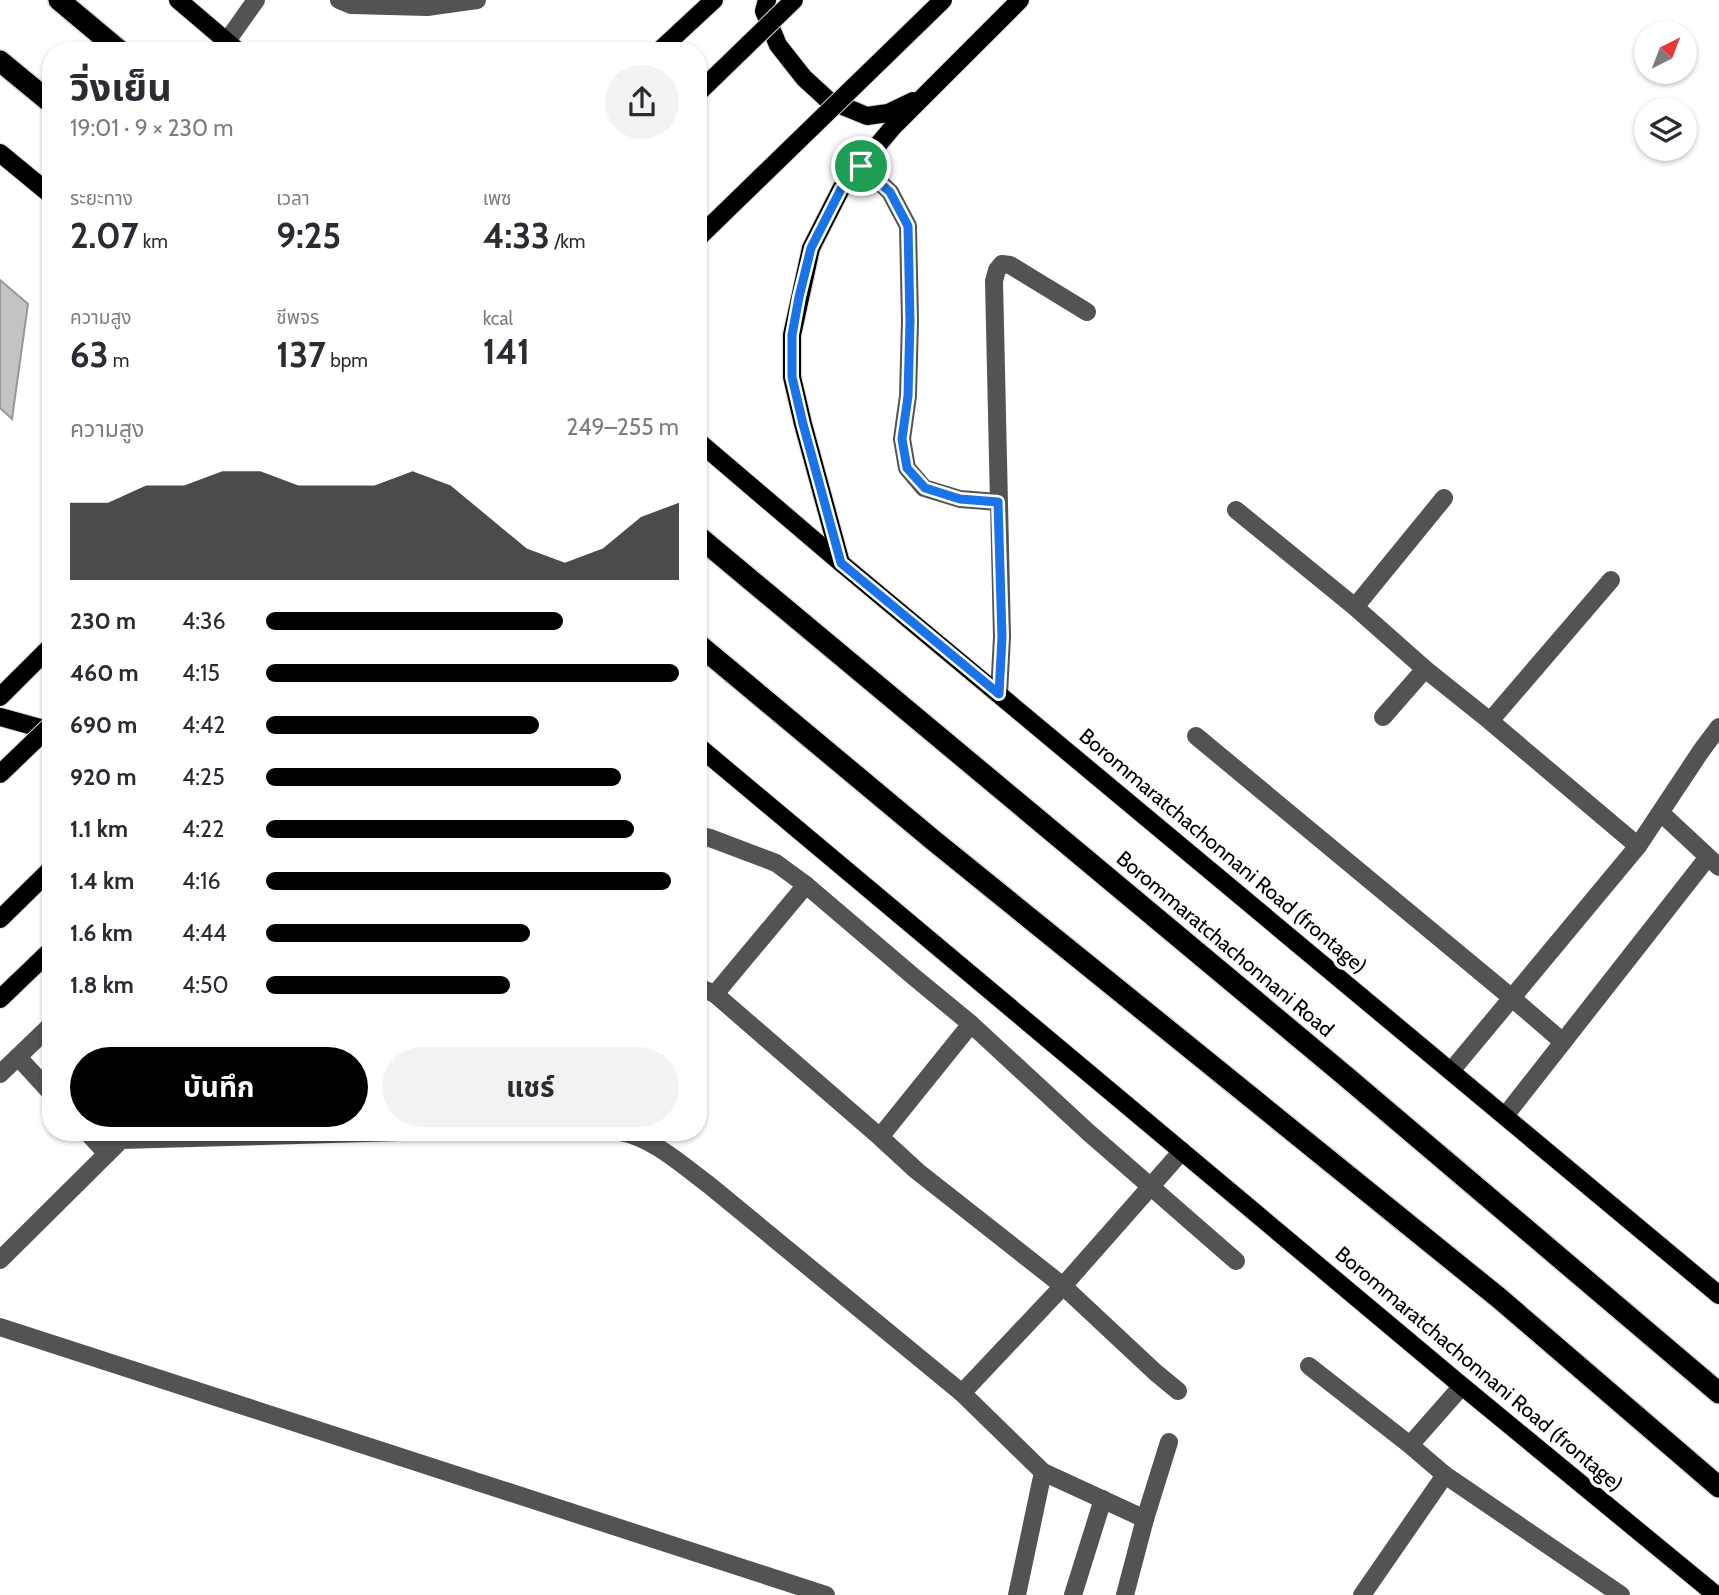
<!DOCTYPE html>
<html lang="th">
<head>
<meta charset="utf-8">
<style>
	body { margin:0; font-family:Cabin,"Noto Sans Thai",sans-serif; background:#f2f2f3; color:#2b2b33; height:100vh; display:flex; flex-direction:column; font-size:26px; white-space:nowrap }
	* { box-sizing:border-box; margin:0 }
	p { font-size:23px; color:#7c7c81 }
	.icon { flex:none; width:38px; height:38px; fill:none; stroke:currentColor; stroke-width:2; stroke-linecap:round; stroke-linejoin:round }
	.map { position:relative; flex:1; overflow:hidden }
	.details { position:absolute; left:42px; top:42px; width:665px; height:1099px; display:flex; flex-direction:column; background:#fff; border-radius:28px; box-shadow:0 2px 5px #0004 }
	.details>* { flex:none }
	.needle { width:46px; rotate:42deg }
	.fabs { position:absolute; left:1634px; top:21px; display:grid; gap:14px }
	.fabs a { display:grid; place-items:center; width:63px; height:63px; border-radius:50%; background:#fff; box-shadow:0 2px 5px #0004; font-size:35px }
	.pin { position:absolute; display:grid; place-items:center; width:60px; height:60px; color:#fff; margin:-30px; border:4px solid #fff; border-radius:50%; box-shadow:0 2px 7px #0007 }
	.round { display:grid; place-items:center; flex:none; width:74px; height:74px; border-radius:37px; background:#f2f2f3 }
	.overview { display:flex; align-items:center; justify-content:space-between; height:119px; padding:0 28px }
	h1 { font-size:38px; font-weight:700; line-height:52px }
	.stats { display:grid; grid-template-columns:repeat(3,1fr); gap:10px; height:119px; padding:7px 28px }
	.stats div { display:grid; align-content:center }
	.stats b { font-size:35px; font-weight:700 }
	.stats small { font-size:19px; font-weight:400 }
	.stats p { font-size:19px }
	.chart { height:196px; padding:14px 28px }
	.chart p { display:flex; justify-content:space-between }
	.chart svg { width:100%; height:126px; margin-top:7px; fill:#000; opacity:.7 }
	.button { display:flex; gap:14px; margin-top:auto; padding:14px 28px }
	.button a { flex:1; height:80px; border-radius:42px; background:#000; color:#fff; font-size:28px; font-weight:700; line-height:80px; text-align:center }
	.button a+a { background:#f2f2f3; color:#2b2b33 }
	ul { padding:0 28px; list-style:none; font-size:23px }
	li { display:grid; grid-template-columns:112px 84px 1fr; align-items:center; height:52px }
	li i { height:18px; border-radius:9px; background:#000 }
	.map>svg:first-child { display:block }
</style>
</head>
<body>
<div class="map">
<svg width="1719" height="1595" viewBox="0 0 1719 1595">
	<rect width="100%" height="100%" fill="#fff"/>
	<path fill="#c3c3c3" stroke="#979797" stroke-width="2" d="M0,280L28,304L12,419L0,408Z"/>
	<g fill="none" stroke-linecap="round" stroke-linejoin="round">
		<g stroke="#dbdbdb" stroke-width="20">
			<g id="major">
				<path d="M178,0L238,51"/>
				<path d="M767,0L764,11L778,45L804,78L828,100L867,116L888,113L913,101"/>
				<path d="M659,51L714,0"/>
				<path d="M0,153L51,195"/>
				<path d="M698,441L841,563L1719,1295"/>
				<path d="M841,563L803,424L792,377V335L811,248L841,189L861,165L893,127L1020,0"/>
				<path d="M0,697L51,646"/>
				<path d="M0,717L51,731"/>
				<path d="M698,746L1462,1386L1716,1595"/>
				<path d="M0,919L51,869"/>
				<path d="M0,999L51,950"/>
			</g>
		</g>
		<g stroke="#dbdbdb" stroke-width="24">
			<g id="highway">
				<path d="M59,0L120,51"/>
				<path d="M0,61L51,103"/>
				<path d="M698,536L1343,1074L1719,1393"/>
				<path d="M698,644L933,840L1499,1298L1719,1487"/>
			</g>
		</g>
		<g stroke="#535353" stroke-width="18">
			<path d="M339,0L351,5L427,7L477,0"/>
			<path d="M227,41L256,0"/>
			<path d="M861,165L890,192L908,226L910,321L908,396L902,439L907,468L924,488L960,499L998,502"/>
			<path d="M1236,510L1355,607L1425,669L1490,721L1638,846"/>
			<path d="M1355,607L1444,498"/>
			<path d="M999,694L1002,637L994,281L997,270L1002,264L1010,265L1087,312"/>
			<path d="M1383,717L1425,669"/>
			<path d="M1490,721L1611,580"/>
			<path d="M1196,736L1512,998L1563,1042"/>
			<path d="M1661,813L1719,867"/>
			<path d="M698,835L710,838L776,863L806,885L914,977L971,1024L1088,1132L1236,1261"/>
			<path d="M698,987L715,994L880,1137L917,1171L1063,1286L1155,1372L1178,1391"/>
			<path d="M715,994L806,885"/>
			<path d="M18,1057L51,1093"/>
			<path d="M1451,1071L1638,846L1701,751L1719,727"/>
			<path d="M0,1074L51,1025"/>
			<path d="M1505,1116L1708,857"/>
			<path d="M87,1132L107,1154"/>
			<path d="M620,1132C653,1138 682,1165 709,1185L962,1393L1043,1472L1145,1519"/>
			<path d="M880,1137L971,1024"/>
			<path d="M0,1260L121,1140L401,1132"/>
			<path d="M0,1327L826,1595"/>
			<path d="M1309,1366L1410,1445"/>
			<path d="M962,1393L1063,1286L1182,1151"/>
			<path d="M1445,1475L1410,1445L1462,1386"/>
			<path d="M1017,1595L1043,1472"/>
			<path d="M1073,1595L1103,1499"/>
			<path d="M1125,1595L1145,1519L1169,1442"/>
			<path d="M1362,1595L1445,1475L1621,1595"/>
		</g>
		<use href="#major" stroke="#000" stroke-width="18"/>
		<use href="#highway" stroke="#000" stroke-width="21"/>
		<g stroke="#dbdbdb" stroke-width="20" stroke-linecap="butt">
			<g id="major-bridge">
				<path d="M698,93L794,0"/>
				<path d="M698,238L943,0"/>
				<path d="M0,774L51,725"/>
			</g>
		</g>
		<use href="#major-bridge" stroke="#000" stroke-width="18"/>
	</g>
	<g fill="none" stroke-linecap="round" stroke-linejoin="round">
		<g stroke="#fff" stroke-width="14">
			<path id="route" d="M861,166L890,192L908,226L910,321L908,396L902,439L907,468L925,488L960,499L998,502L1002,637L999,694L841,563L803,424L792,377V335L799,297L811,248L841,189Z"/>
		</g>
		<use href="#route" stroke="#1a73e8" stroke-width="9"/>
	</g>
	<g text-anchor="middle" stroke-width="7" stroke-linejoin="round" paint-order="stroke">
		<g font-size="21" fill="#000" stroke="#fff">
			<text transform="translate(1223 851) rotate(40)" y="7">Borommaratchachonnani Road (frontage)</text>
			<text transform="translate(1225 944) rotate(40)" y="7">Borommaratchachonnani Road</text>
			<text transform="translate(1479 1369) rotate(40)" y="7">Borommaratchachonnani Road (frontage)</text>
		</g>
	</g>
</svg>
<div class="fabs">
<a><svg class="needle" viewBox="-14 -14 28 28"><path d="M0-13l5 13h-10z" fill="#e53935"/><path d="M0 13l5-13h-10z" fill="#7c7c81"/></svg></a>
<a><svg class="icon" aria-label="layers" viewBox="0 0 24 24"><path d="M12 4l9 5-9 5-9-5zM3 14l9 5 9-5"/></svg></a>
</div>
<div class="pin" style="left:861px;top:166px;background:#1e9e55"><svg class="icon" aria-label="arrive" viewBox="0 0 24 24"><path d="M6 21V4h12l-3 4 3 4H6"/></svg></div>
<section class="details">
<div class="overview"><div><h1>วิ่งเย็น</h1><p>19:01 · 9 × 230 m</p></div><a class="round"><svg class="icon" aria-label="share" viewBox="0 0 24 24"><path d="M12 15V3M7 8l5-5 5 5M5 13v7h14v-7"/></svg></a></div>
<div class="stats">
<div><p>ระยะทาง</p><b>2.07<small> km</small></b></div>
<div><p>เวลา</p><b>9:25</b></div>
<div><p>เพซ</p><b>4:33<small> /km</small></b></div>
</div>
<div class="stats">
<div><p>ความสูง</p><b>63<small> m</small></b></div>
<div><p>ชีพจร</p><b>137<small> bpm</small></b></div>
<div><p>kcal</p><b>141</b></div>
</div>
<div class="chart"><p><span>ความสูง</span>249–255 m</p>
<svg viewBox="0 0 160 44" preserveAspectRatio="none"><path d="M0 44V17L10 17L20 11L30 11L40 6L50 6L60 11L70 11L80 11L90 6L100 11L110 22L120 33L130 38L140 33L150 22L160 17V44z"/></svg>
</div>
<ul>
<li><b>230 m</b>4:36<i style="width:72%"></i></li>
<li><b>460 m</b>4:15<i style="width:100%"></i></li>
<li><b>690 m</b>4:42<i style="width:66%"></i></li>
<li><b>920 m</b>4:25<i style="width:86%"></i></li>
<li><b>1.1 km</b>4:22<i style="width:89%"></i></li>
<li><b>1.4 km</b>4:16<i style="width:98%"></i></li>
<li><b>1.6 km</b>4:44<i style="width:64%"></i></li>
<li><b>1.8 km</b>4:50<i style="width:59%"></i></li>
</ul>
<div class="button"><a>บันทึก</a><a>แชร์</a></div>
</section>
</div>
</body>
</html>
